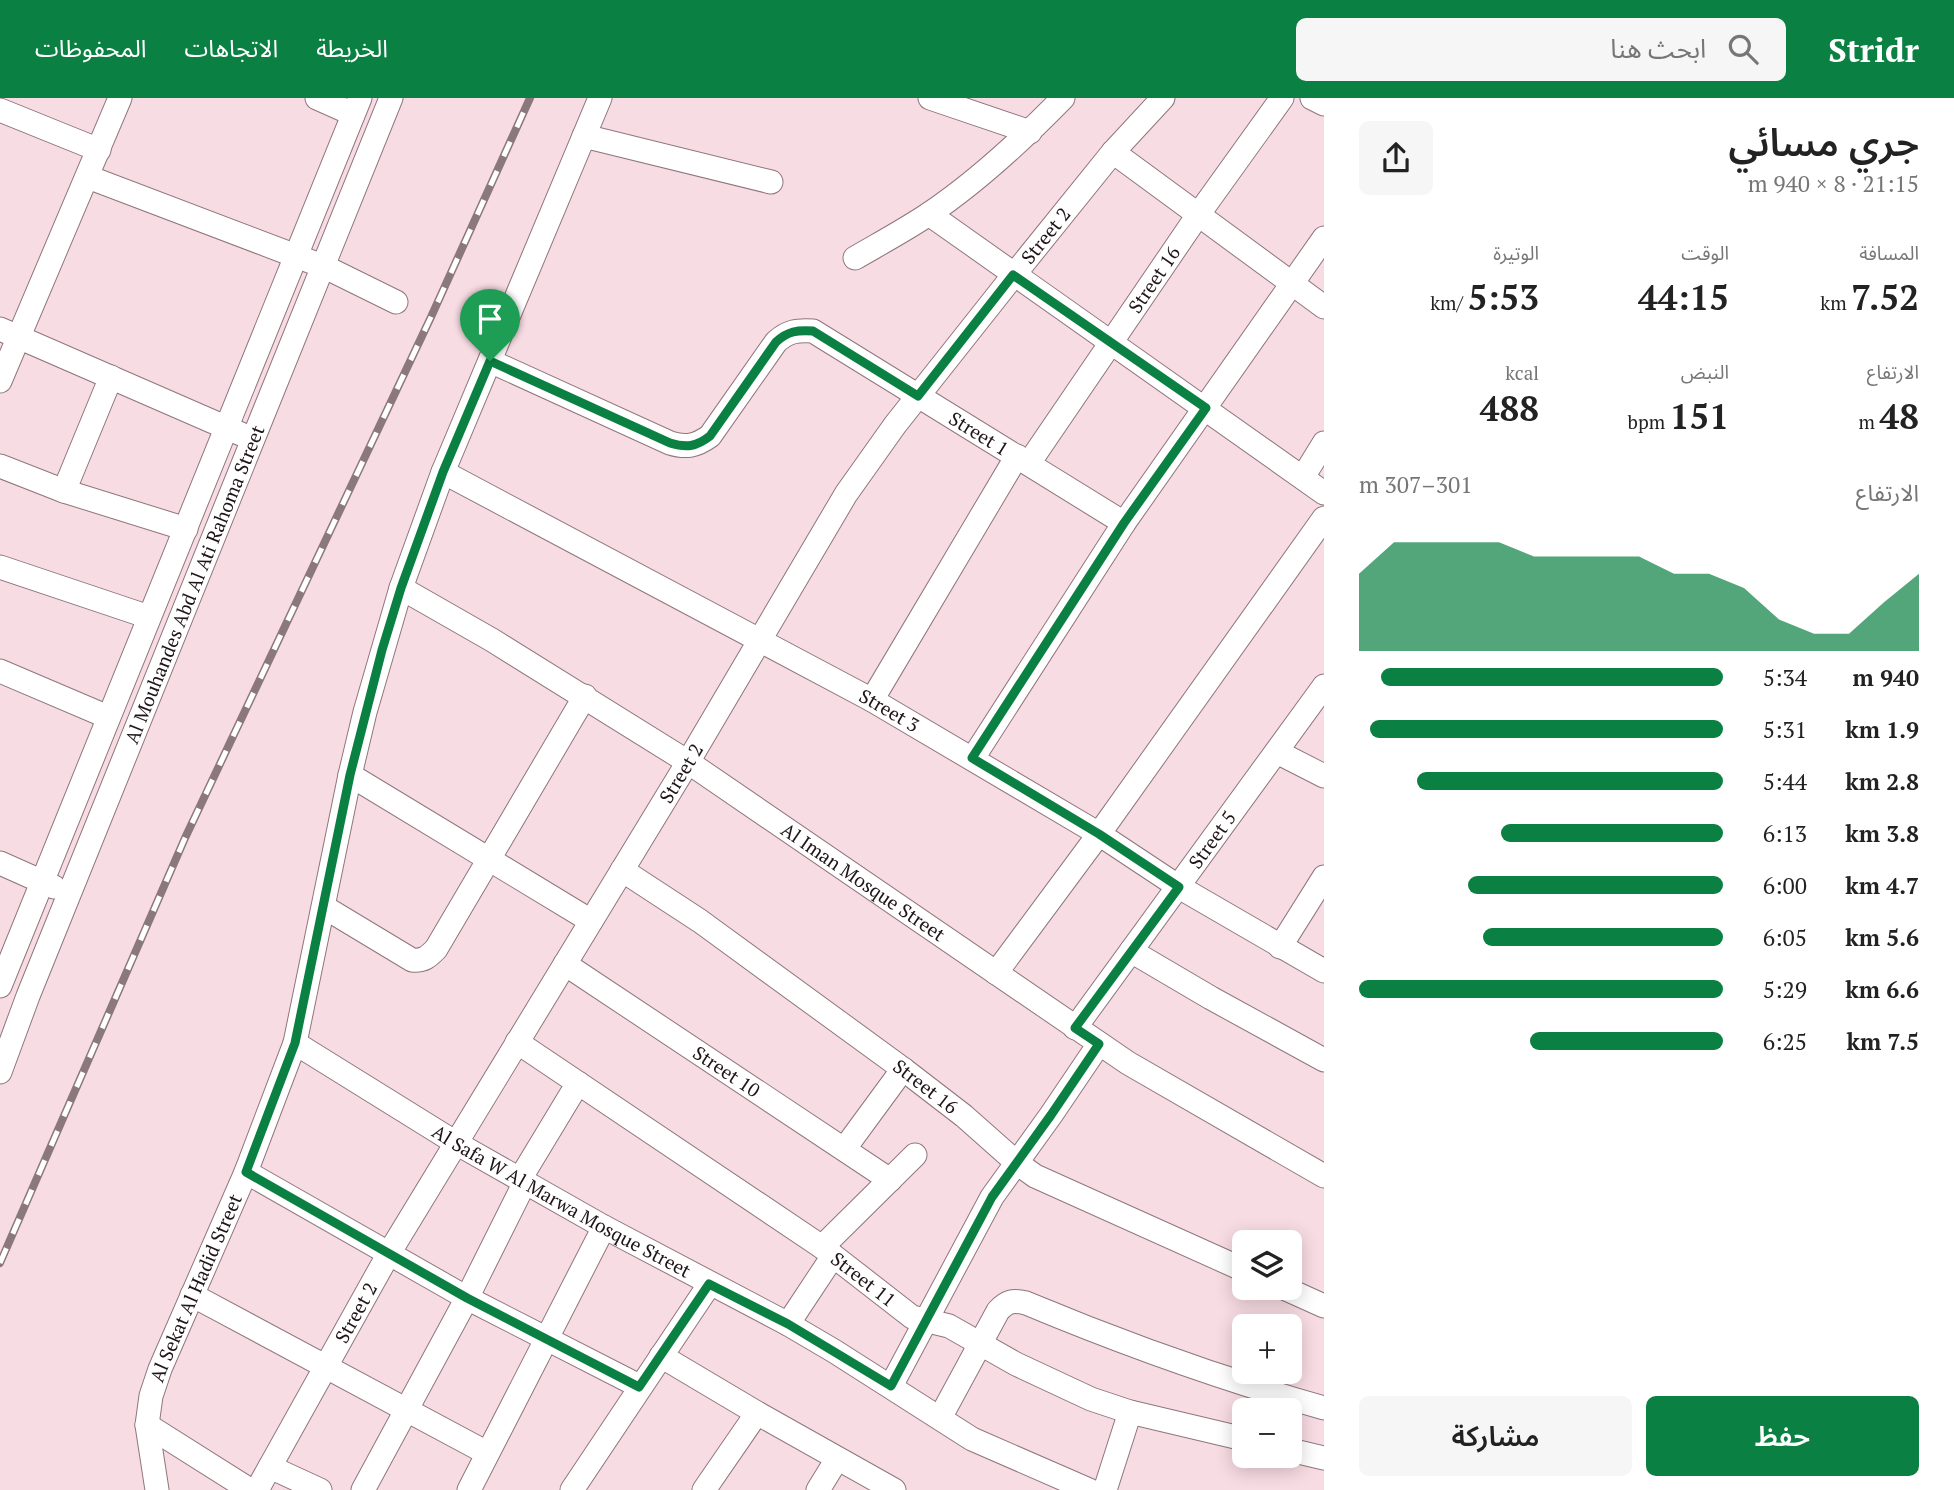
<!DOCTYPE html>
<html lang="ar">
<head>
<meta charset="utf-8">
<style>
	body { margin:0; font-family:"PT Serif","Noto Sans Arabic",serif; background:#f6f6f6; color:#222; direction:rtl; height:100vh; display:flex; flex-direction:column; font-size:26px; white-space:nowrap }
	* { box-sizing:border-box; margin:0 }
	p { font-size:23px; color:#767676 }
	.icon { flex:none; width:38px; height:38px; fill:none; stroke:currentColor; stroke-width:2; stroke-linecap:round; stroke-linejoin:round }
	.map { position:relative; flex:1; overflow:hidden; direction:ltr }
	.panel { display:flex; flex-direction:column; background:#fff; width:630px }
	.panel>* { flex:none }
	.tools { position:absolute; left:1232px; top:1132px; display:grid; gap:14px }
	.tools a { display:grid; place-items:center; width:70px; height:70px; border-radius:10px; background:#fff; box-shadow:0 4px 18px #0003; font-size:35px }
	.pin { position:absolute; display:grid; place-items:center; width:60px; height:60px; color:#fff; margin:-72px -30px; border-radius:50% 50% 50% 0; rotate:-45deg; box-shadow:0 0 7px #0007 }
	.pin .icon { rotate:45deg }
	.round { display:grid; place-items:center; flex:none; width:74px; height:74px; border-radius:10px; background:#f6f6f6 }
	.overview { display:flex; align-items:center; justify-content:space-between; height:119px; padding:0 35px }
	h1 { font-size:38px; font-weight:600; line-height:52px }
	.metrics { display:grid; grid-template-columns:repeat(3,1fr); gap:10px; height:119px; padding:7px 35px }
	.metrics div { display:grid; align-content:center }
	.metrics b { font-size:35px; font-weight:600 }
	.metrics small { font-size:19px; font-weight:400 }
	.metrics p { font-size:19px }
	.chart { height:196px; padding:14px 35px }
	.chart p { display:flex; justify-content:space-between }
	.chart svg { width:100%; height:126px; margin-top:7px; fill:#0b8043; opacity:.7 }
	.button { display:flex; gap:14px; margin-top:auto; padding:14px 35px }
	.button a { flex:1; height:80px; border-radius:10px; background:#0b8043; color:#fff; font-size:28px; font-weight:600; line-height:80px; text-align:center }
	.button a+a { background:#f6f6f6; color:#222 }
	ul { padding:0 35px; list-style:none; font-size:23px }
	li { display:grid; grid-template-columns:112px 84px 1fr; align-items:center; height:52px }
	li i { height:18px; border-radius:9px; background:#0b8043 }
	header { display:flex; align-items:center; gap:42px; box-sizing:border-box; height:98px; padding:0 35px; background:#0b8043; color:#fff }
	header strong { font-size:33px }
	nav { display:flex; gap:38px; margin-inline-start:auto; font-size:24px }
	.search { width:490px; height:63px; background:#f6f6f6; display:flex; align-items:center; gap:18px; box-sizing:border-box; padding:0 24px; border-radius:10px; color:#767676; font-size:26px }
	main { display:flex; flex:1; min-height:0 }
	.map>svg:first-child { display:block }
</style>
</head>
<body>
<header>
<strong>Stridr</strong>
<div class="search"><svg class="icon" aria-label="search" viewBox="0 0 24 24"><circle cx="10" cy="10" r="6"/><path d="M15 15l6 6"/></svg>ابحث هنا</div>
<nav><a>الخريطة</a><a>الاتجاهات</a><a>المحفوظات</a></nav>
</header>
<main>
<section class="panel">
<div class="overview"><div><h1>جري مسائي</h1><p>21:15 · 8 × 940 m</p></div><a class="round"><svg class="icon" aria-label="share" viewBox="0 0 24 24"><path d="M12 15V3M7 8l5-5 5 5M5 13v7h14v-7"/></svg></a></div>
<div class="metrics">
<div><p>المسافة</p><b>7.52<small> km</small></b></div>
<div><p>الوقت</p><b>44:15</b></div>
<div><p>الوتيرة</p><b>5:53<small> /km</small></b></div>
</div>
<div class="metrics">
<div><p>الارتفاع</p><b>48<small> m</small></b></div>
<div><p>النبض</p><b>151<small> bpm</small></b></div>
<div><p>kcal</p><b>488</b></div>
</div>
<div class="chart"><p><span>الارتفاع</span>301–307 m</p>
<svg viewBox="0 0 160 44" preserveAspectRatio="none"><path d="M0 44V17L10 6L20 6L30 6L40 6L50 11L60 11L70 11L80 11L90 17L100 17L110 22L120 33L130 38L140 38L150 27L160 17V44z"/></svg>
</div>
<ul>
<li><b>940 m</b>5:34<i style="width:94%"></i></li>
<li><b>1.9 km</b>5:31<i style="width:97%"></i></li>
<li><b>2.8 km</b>5:44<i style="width:84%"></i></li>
<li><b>3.8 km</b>6:13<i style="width:61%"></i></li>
<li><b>4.7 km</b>6:00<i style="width:70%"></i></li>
<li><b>5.6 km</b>6:05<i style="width:66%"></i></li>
<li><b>6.6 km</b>5:29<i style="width:100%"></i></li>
<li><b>7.5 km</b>6:25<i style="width:53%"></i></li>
</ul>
<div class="button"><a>حفظ</a><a>مشاركة</a></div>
</section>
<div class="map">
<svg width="1324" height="1392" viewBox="0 0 1324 1392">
	<rect width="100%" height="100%" fill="#f8dce3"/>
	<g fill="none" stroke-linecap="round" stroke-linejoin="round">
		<g stroke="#8f767c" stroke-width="25">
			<g id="minor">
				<path d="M317,0L353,16"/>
				<path d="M930,0L1030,34"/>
				<path d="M1312,0L1324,6"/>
				<path d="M0,12L99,52"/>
				<path d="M584,38L771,84"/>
				<path d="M1113,54L1324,209"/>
				<path d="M88,79L325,169L396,204"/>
				<path d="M929,116L1324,395"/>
				<path d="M855,160C879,146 905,132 929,116C978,83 1022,42 1063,0"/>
				<path d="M0,231L241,336"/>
				<path id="s1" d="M490,263L670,345C686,350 696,348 710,338L776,244C788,233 797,232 813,233L1124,425"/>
				<path d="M0,283L120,0"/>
				<path id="s2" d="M1029,365L1198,117L1282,0"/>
				<path d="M0,368L64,393L186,431"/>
				<path id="s3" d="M443,374L872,602L1099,736L1179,789L1324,873"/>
				<path d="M1303,379L1324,345"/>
				<path d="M64,393L111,279"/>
				<path d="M0,469L149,519"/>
				<path id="s4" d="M401,490L492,542L688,664L1128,965L1324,1078"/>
				<path d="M0,573L108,619"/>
				<path d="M872,602L1017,358"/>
				<path d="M1277,654L1324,678"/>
				<path d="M973,660L1124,425L1324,140"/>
				<path d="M350,677L591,823"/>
				<path d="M0,765L54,789"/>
				<path id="s5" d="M622,772L700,823L903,971L964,1018L1017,1065L1035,1078L1244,1172"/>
				<path d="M324,809L412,862C424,863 428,859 436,851L585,598"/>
				<path d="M1280,849L1324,779"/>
				<path d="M1131,853L1211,900L1324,962"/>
				<path id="s6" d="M565,866L890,1082"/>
				<path d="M996,875L1099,736L1324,420"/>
				<path d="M0,888L360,0"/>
				<path id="s7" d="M1075,930L1324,588"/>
				<path id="s8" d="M517,944L822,1149L912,1219L949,1228L1016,1266L1091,1301L1130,1314L1244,1341"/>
				<path id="s9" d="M295,945L456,1045L604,1129L788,1226L834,1253L972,1341L1089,1392"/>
				<path id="s10" d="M0,974L28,898L391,0"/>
				<path d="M845,1050L903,971"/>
				<path d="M246,1074L467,1200L639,1288"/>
				<path d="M520,1081L578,985"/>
				<path d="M822,1149L915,1057"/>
				<path d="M1284,1190L1324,1208"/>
				<path d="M192,1197L487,1355"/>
				<path d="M788,1226L833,1158"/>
				<path d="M661,1258L757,1315L894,1392"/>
				<path d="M891,1288L992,1099L1051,1017L1099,946"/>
				<path d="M940,1320L998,1213C1007,1203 1013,1202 1026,1205C1124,1246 1222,1281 1324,1310"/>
				<path d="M147,1327L250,1392"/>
				<path d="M1290,1352L1324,1360"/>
				<path d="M270,1369L320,1392"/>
				<path id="s11" d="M157,1392L147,1327L151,1298L160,1271L246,1074L295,945L350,677L365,614L401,490L443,374L600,0"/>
				<path id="s12" d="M257,1392L388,1157L688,664L846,396L895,327L1013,178L1113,54L1163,0"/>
				<path d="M363,1392L467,1200L525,1084"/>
				<path d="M469,1392L604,1129"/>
				<path d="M572,1392L709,1187"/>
				<path d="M704,1392L757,1315"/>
				<path d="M818,1392L837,1361"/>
				<path d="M1105,1392L1130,1314"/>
			</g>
		</g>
		<use href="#minor" stroke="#fff" stroke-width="23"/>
		<g stroke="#8b787d" stroke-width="8">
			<path id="rail" d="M0,1165L185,740L431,219L530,0"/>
		</g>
		<use href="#rail" stroke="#fff" stroke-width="5" stroke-dasharray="16" stroke-linecap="butt"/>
	</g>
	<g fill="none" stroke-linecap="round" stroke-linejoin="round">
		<g stroke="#fff" stroke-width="14">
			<path id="route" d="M1013,177L1206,310L1124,425L972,660L1099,736L1179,789L1075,930L1099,946L1051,1017L992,1099L891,1288L788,1226L709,1186L639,1289L467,1200L246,1074L295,945L350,677L382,552L401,490L443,374L490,263L670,345C686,350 696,349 710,338L776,244C788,233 797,232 813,233L918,298Z"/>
		</g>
		<use href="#route" stroke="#0b8043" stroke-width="9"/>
	</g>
	<g text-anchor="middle" stroke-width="7" stroke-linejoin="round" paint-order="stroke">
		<g font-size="19" fill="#1f1518" stroke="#fff">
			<text dy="7" stroke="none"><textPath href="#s12" startOffset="1484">Street 2</textPath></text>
			<text dy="7" stroke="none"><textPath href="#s2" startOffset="222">Street 16</textPath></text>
			<text dy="7" stroke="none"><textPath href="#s1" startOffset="590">Street 1</textPath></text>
			<text dy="7" stroke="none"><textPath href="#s10" startOffset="525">Al Mouhandes Abd Al Ati Rahoma Street</textPath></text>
			<text dy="7" stroke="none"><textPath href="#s3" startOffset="506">Street 3</textPath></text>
			<text dy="7" stroke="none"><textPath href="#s12" startOffset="833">Street 2</textPath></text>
			<text dy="7" stroke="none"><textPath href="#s7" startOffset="233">Street 5</textPath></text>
			<text dy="7" stroke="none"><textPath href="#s4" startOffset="548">Al Iman Mosque Street</textPath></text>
			<text dy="7" stroke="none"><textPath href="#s6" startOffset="194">Street 10</textPath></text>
			<text dy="7" stroke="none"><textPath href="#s5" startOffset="373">Street 16</textPath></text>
			<text dy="7" stroke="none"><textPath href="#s9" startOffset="310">Al Safa W Al Marwa Mosque Street</textPath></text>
			<text dy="7" stroke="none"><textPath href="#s8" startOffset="420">Street 11</textPath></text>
			<text dy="7" stroke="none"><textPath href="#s11" startOffset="212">Al Sekat Al Hadid Street</textPath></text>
			<text dy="7" stroke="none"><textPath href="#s12" startOffset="203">Street 2</textPath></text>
		</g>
	</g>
</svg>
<div class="tools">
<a><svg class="icon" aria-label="layers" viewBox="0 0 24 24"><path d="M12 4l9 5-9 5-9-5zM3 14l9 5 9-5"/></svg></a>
<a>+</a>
<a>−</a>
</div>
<div class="pin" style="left:490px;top:263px;background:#1e9e55"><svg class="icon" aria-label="arrive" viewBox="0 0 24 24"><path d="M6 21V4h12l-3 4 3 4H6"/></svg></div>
</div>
</main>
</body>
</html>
